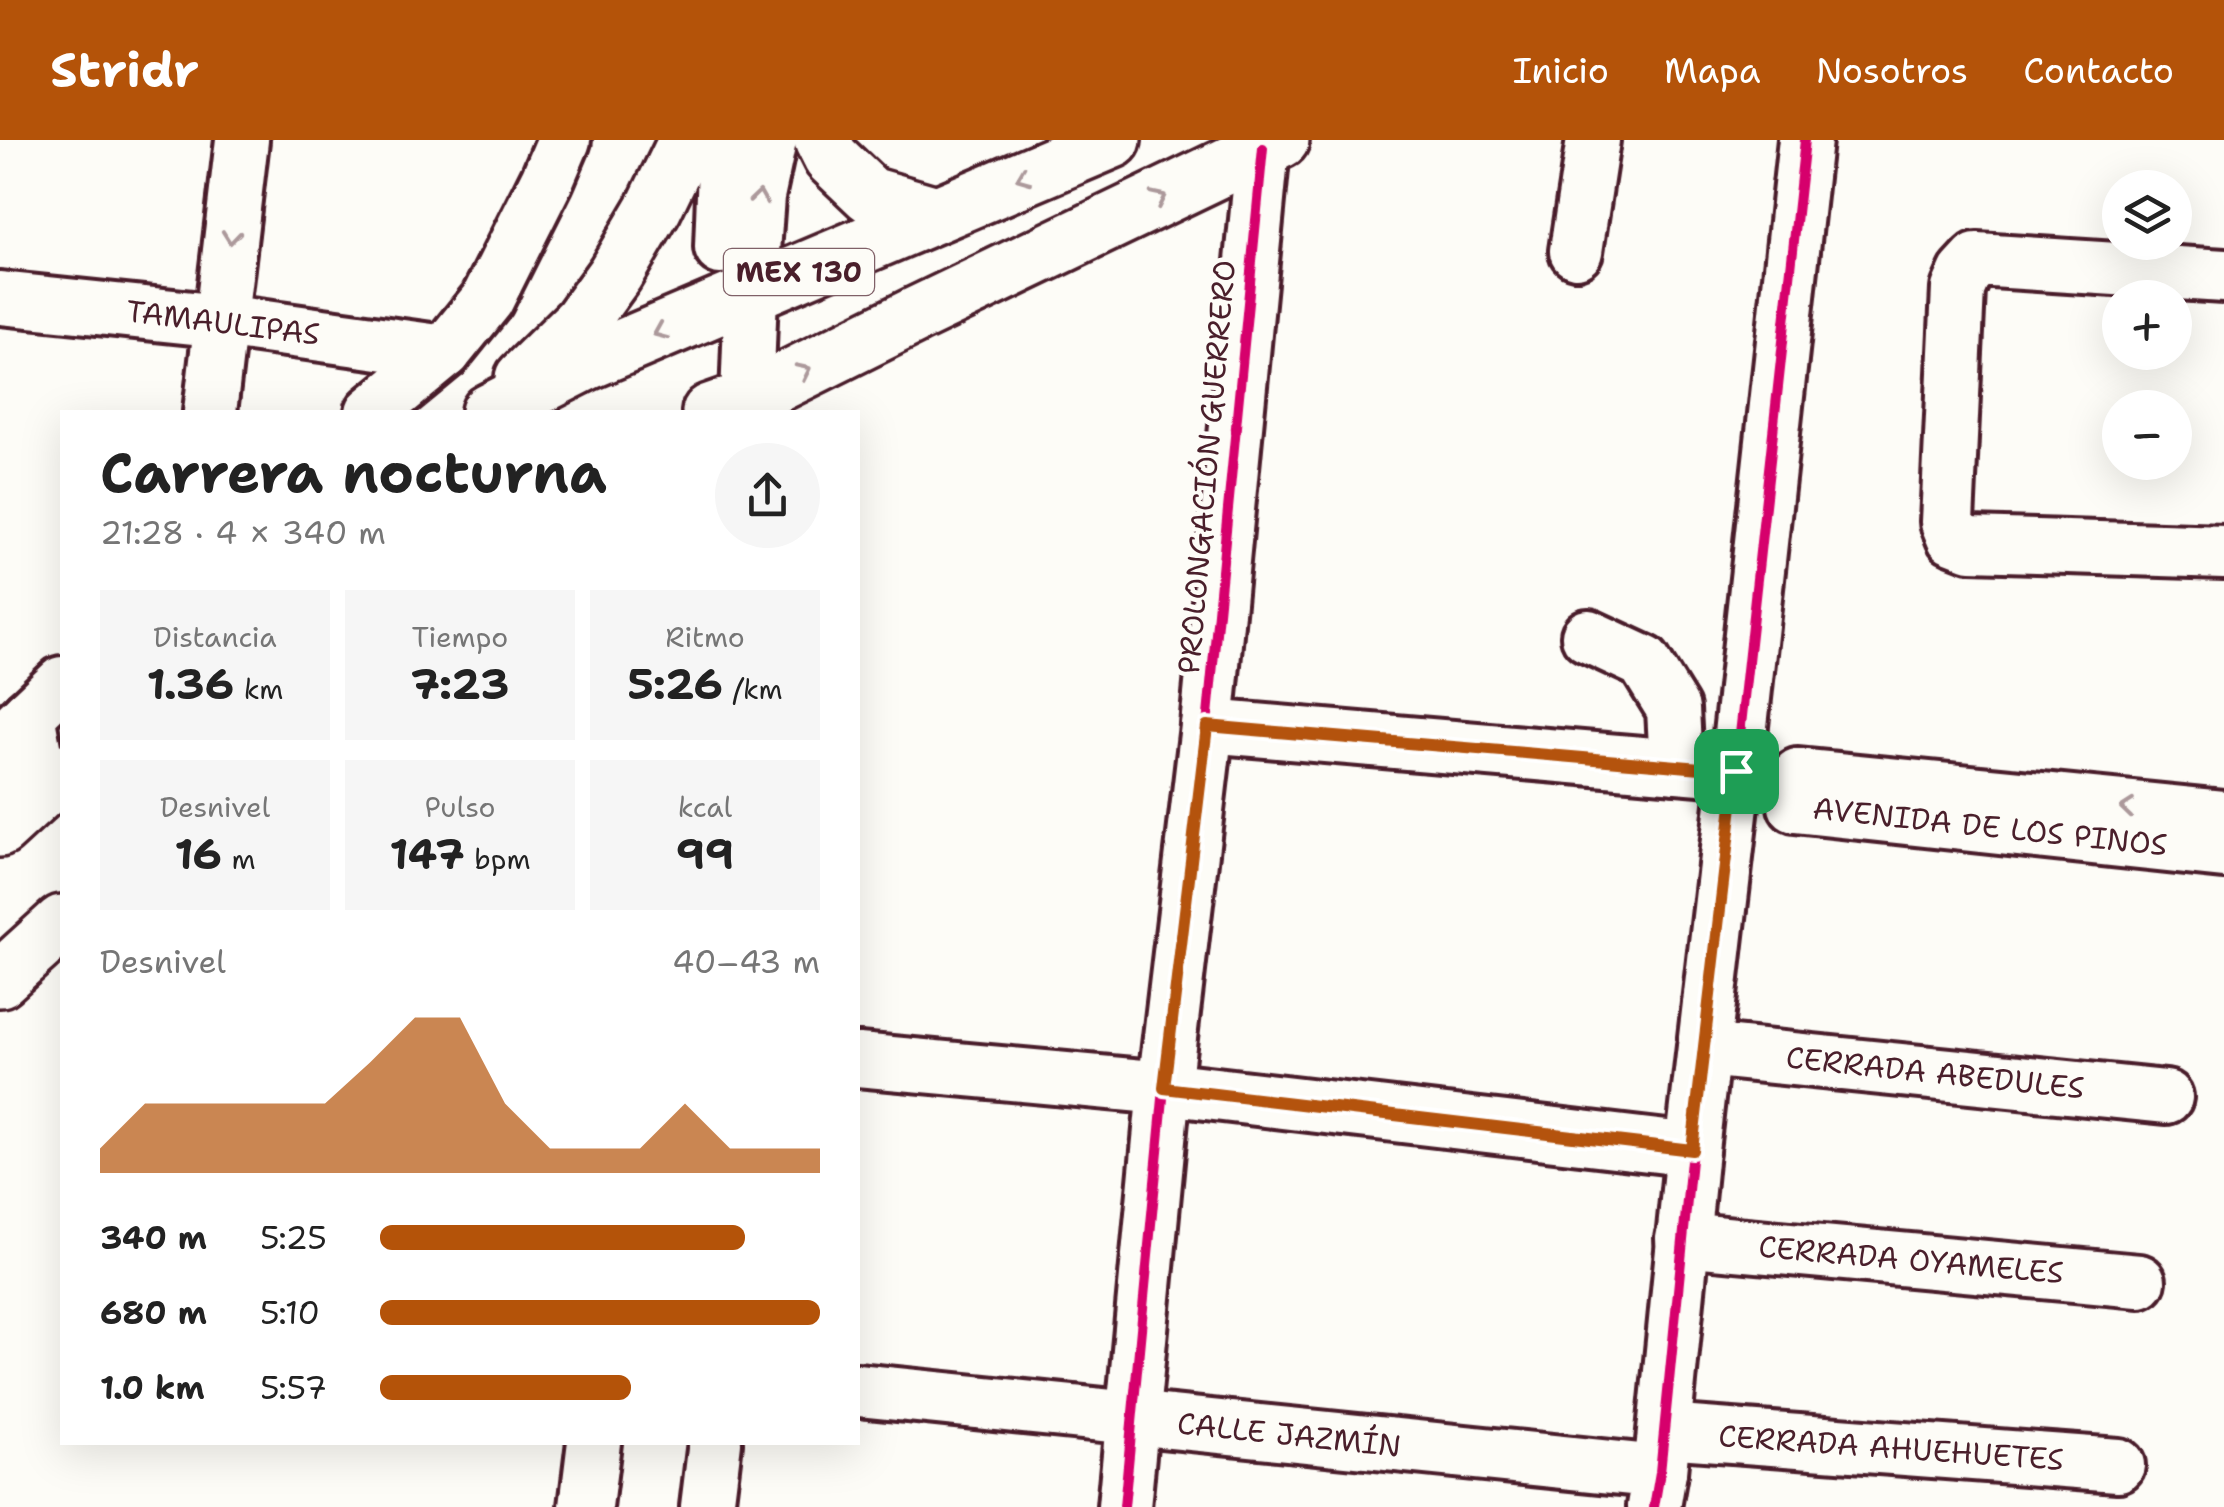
<!DOCTYPE html>
<html lang="es">
<head>
<meta charset="utf-8">
<style>
	body { margin:0; font-family:"Shantell Sans",sans-serif; background:#f6f6f6; color:#222; height:100vh; display:flex; flex-direction:column; font-size:38px; white-space:nowrap }
	* { box-sizing:border-box; margin:0 }
	p { font-size:32px; color:#767676 }
	.icon { flex:none; width:55px; height:55px; fill:none; stroke:currentColor; stroke-width:2; stroke-linecap:round; stroke-linejoin:round }
	.map { position:relative; flex:1; overflow:hidden }
	.panel { position:absolute; left:60px; top:270px; width:800px; height:1035px; display:flex; flex-direction:column; background:#fff; border-radius:0px; box-shadow:0 10px 40px #0002 }
	.panel>* { flex:none }
	.fabs { position:absolute; left:2102px; top:30px; display:grid; gap:20px }
	.fabs a { display:grid; place-items:center; width:90px; height:90px; border-radius:50%; background:#fff; box-shadow:0 10px 40px #0002; font-size:50px }
	.pin { position:absolute; display:grid; place-items:center; width:85px; height:85px; color:#fff; margin:-42px; border-radius:20px; box-shadow:0 5px 15px #0006 }
	.round { display:grid; place-items:center; flex:none; width:105px; height:105px; border-radius:52px; background:#f6f6f6 }
	.summary { display:flex; align-items:center; justify-content:space-between; height:170px; padding:0 40px }
	h1 { font-size:55px; font-weight:700; line-height:75px }
	.metrics { display:grid; grid-template-columns:repeat(3,1fr); gap:15px; height:170px; padding:10px 40px }
	.metrics div { display:grid; align-content:center; border-radius:0px; background:#f6f6f6; text-align:center }
	.metrics b { font-size:42px; font-weight:700 }
	.metrics small { font-size:28px; font-weight:400 }
	.metrics p { font-size:28px }
	.chart { height:280px; padding:20px 40px }
	.chart p { display:flex; justify-content:space-between }
	.chart svg { width:100%; height:180px; margin-top:10px; fill:#b45309; opacity:.7 }
	ul { padding:0 40px; list-style:none; font-size:32px }
	li { display:grid; grid-template-columns:160px 120px 1fr; align-items:center; height:75px }
	li i { height:25px; border-radius:12px; background:#b45309 }
	header { display:flex; align-items:center; gap:60px; box-sizing:border-box; height:140px; padding:0 50px; background:#b45309; color:#fff }
	header strong { font-size:48px }
	nav { display:flex; gap:55px; margin-inline-start:auto; font-size:35px }
	.map>svg:first-child { display:block }
</style>
</head>
<body>
<header>
<strong>Stridr</strong>
<nav><a>Inicio</a><a>Mapa</a><a>Nosotros</a><a>Contacto</a></nav>
</header>
<div class="map">
<svg width="2224" height="1367" viewBox="0 0 2224 1367">
	<rect width="100%" height="100%" fill="#fdfcf7"/>
	<filter id="ink" filterUnits="userSpaceOnUse"><feTurbulence type="fractalNoise" baseFrequency=".01" numOctaves="2"/><feDisplacementMap in="SourceGraphic" scale="20" xChannelSelector="R" yChannelSelector="G"/><feConvolveMatrix kernelMatrix="1 2 1 2 8 2 1 2 1" color-interpolation-filters="sRGB"/></filter>
	<g filter="url(#ink)">
		<g fill="none" stroke-linecap="round" stroke-linejoin="round">
			<g stroke="#4a1f2b" stroke-width="60">
				<g id="minor">
					<path d="M721,108L724,27L728,0"/>
					<path d="M1576,111L1593,0"/>
					<path d="M2224,136L1977,120L1965,133L1958,149L1947,382L1953,397L1971,404L2224,412"/>
					<path d="M0,158L222,181L445,212"/>
					<path d="M210,272L242,0"/>
					<path d="M372,272L445,212L487,160L547,40L564,0"/>
					<path d="M739,272L747,259L751,153L758,56L770,0"/>
					<path d="M1588,496L1644,522L1673,569L1676,626"/>
					<path d="M1207,586L1736,631"/>
					<path d="M2,600L62,543"/>
					<path d="M0,648L42,651L28,575"/>
					<path d="M2224,677L1798,635L1795,666L2224,712"/>
					<path d="M1704,910L2166,957"/>
					<path d="M858,920L1164,948L1692,1010"/>
					<path d="M1682,1099L2139,1141"/>
					<path d="M858,1250L1660,1332"/>
					<path d="M1665,1291L2118,1325"/>
					<path d="M586,1367L594,1302"/>
					<path d="M707,1367L715,1302"/>
					<path d="M1124,1367L1164,948L1207,586L1263,8"/>
					<path d="M1654,1367L1660,1332L1692,1010L1736,631L1805,0"/>
				</g>
			</g>
			<g stroke="#4a1f2b" stroke-width="62">
				<g id="major">
					<path d="M822,0L831,18L870,55L936,74"/>
					<path d="M523,238L581,181L615,134L654,68L687,0"/>
					<path d="M489,272L585,223L1113,0"/>
					<path d="M710,272L747,259L916,175L1281,0"/>
					<path d="M0,689L62,632"/>
					<path d="M0,839L62,783"/>
				</g>
			</g>
			<use href="#minor" stroke="#fdfcf7" stroke-width="52"/>
			<use href="#major" stroke="#fdfcf7" stroke-width="55"/>
			<g stroke="#fdfcf7" stroke-width="16">
				<g id="cycleway">
					<path d="M1124,1367L1164,948L1207,586L1263,8"/>
					<path d="M1654,1367L1660,1332L1692,1010L1736,631L1805,0"/>
				</g>
			</g>
			<use href="#cycleway" stroke="#d6006c" stroke-width="10"/>
		</g>
		<defs><path id="oneway-chevron" d="M-2-3.5L2.5 0L-2 3.5" fill="none" stroke-width="1.6" stroke-linecap="round" stroke-linejoin="round" transform="scale(2.5)"/></defs>
		<g stroke="#ac999b">
			<use href="#oneway-chevron" transform="translate(1023 37) rotate(158)"/>
			<use href="#oneway-chevron" transform="translate(759 57) rotate(-82)"/>
			<use href="#oneway-chevron" transform="translate(1159 58) rotate(-26)"/>
			<use href="#oneway-chevron" transform="translate(231 97) rotate(96)"/>
			<use href="#oneway-chevron" transform="translate(660 192) rotate(157)"/>
			<use href="#oneway-chevron" transform="translate(804 231) rotate(-26)"/>
			<use href="#oneway-chevron" transform="translate(2127 668) rotate(-174)"/>
		</g>
	</g>
	<g fill="none" stroke-linecap="round" stroke-linejoin="round" filter="url(#ink)">
		<g stroke="#fff" stroke-width="20">
			<path id="route" d="M1207,586L1736,631L1692,1010L1164,948Z"/>
		</g>
		<use href="#route" stroke="#b45309" stroke-width="12"/>
	</g>
	<g text-anchor="middle" stroke-width="9" stroke-linejoin="round" paint-order="stroke">
		<rect fill="#fdfcf7" stroke="#806168" stroke-width="2.5" x="724" y="109" width="150" height="46" rx="8"/>
		<g font-size="28" font-weight="bold" fill="#4a1f2b">
			<text x="799" y="142">MEX 130</text>
		</g>
		<g font-size="30" fill="#4a1f2b" stroke="#fdfcf7">
			<text transform="translate(223 183) rotate(7)" y="10">TAMAULIPAS</text>
			<text transform="translate(1207 327) rotate(-85)" y="10">PROLONGACIÓN GUERRERO</text>
			<text transform="translate(1990 687) rotate(6)" y="10">AVENIDA DE LOS PINOS</text>
			<text transform="translate(1935 933) rotate(6)" y="10">CERRADA ABEDULES</text>
			<text transform="translate(1911 1120) rotate(5)" y="10">CERRADA OYAMELES</text>
			<text transform="translate(1289 1295) rotate(6)" y="10">CALLE JAZMÍN</text>
			<text transform="translate(1891 1308) rotate(4)" y="10">CERRADA AHUEHUETES</text>
		</g>
	</g>
</svg>
<div class="fabs">
<a><svg class="icon" aria-label="layers" viewBox="0 0 24 24"><path d="M12 4l9 5-9 5-9-5zM3 14l9 5 9-5"/></svg></a>
<a>+</a>
<a>−</a>
</div>
<div class="pin" style="left:1736px;top:631px;background:#1e9e55"><svg class="icon" aria-label="arrive" viewBox="0 0 24 24"><path d="M6 21V4h12l-3 4 3 4H6"/></svg></div>
<section class="panel">
<div class="summary"><div><h1>Carrera nocturna</h1><p>21:28 · 4 × 340 m</p></div><a class="round"><svg class="icon" aria-label="share" viewBox="0 0 24 24"><path d="M12 15V3M7 8l5-5 5 5M5 13v7h14v-7"/></svg></a></div>
<div class="metrics">
<div><p>Distancia</p><b>1.36<small> km</small></b></div>
<div><p>Tiempo</p><b>7:23</b></div>
<div><p>Ritmo</p><b>5:26<small> /km</small></b></div>
</div>
<div class="metrics">
<div><p>Desnivel</p><b>16<small> m</small></b></div>
<div><p>Pulso</p><b>147<small> bpm</small></b></div>
<div><p>kcal</p><b>99</b></div>
</div>
<div class="chart"><p><span>Desnivel</span>40–43 m</p>
<svg viewBox="0 0 160 44" preserveAspectRatio="none"><path d="M0 44V38L10 27L20 27L30 27L40 27L50 27L60 17L70 6L80 6L90 27L100 38L110 38L120 38L130 27L140 38L150 38L160 38V44z"/></svg>
</div>
<ul>
<li><b>340 m</b>5:25<i style="width:83%"></i></li>
<li><b>680 m</b>5:10<i style="width:100%"></i></li>
<li><b>1.0 km</b>5:57<i style="width:57%"></i></li>
</ul>
</section>
</div>
</body>
</html>
